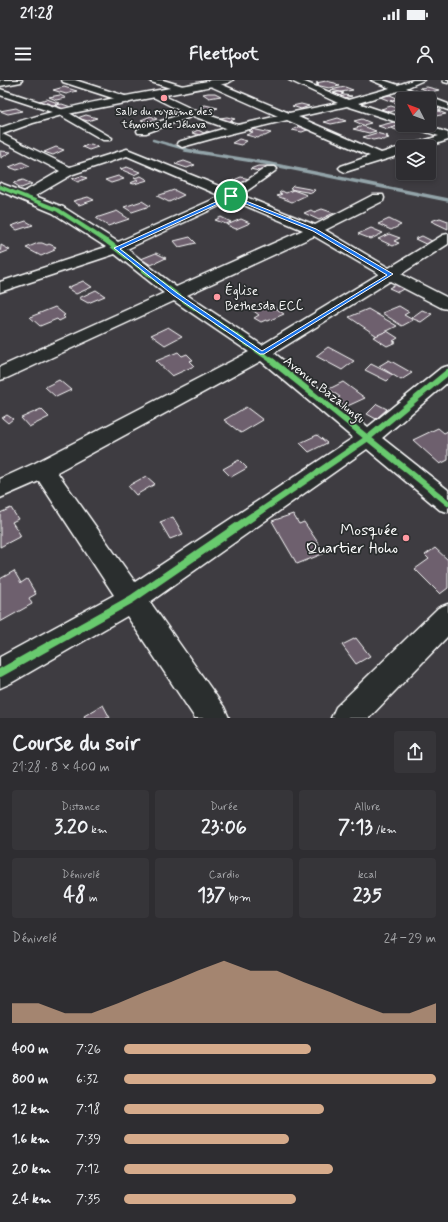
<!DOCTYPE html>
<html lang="fr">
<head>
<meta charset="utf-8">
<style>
	body { margin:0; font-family:Mynerve,sans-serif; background:#363539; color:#f1f3f6; height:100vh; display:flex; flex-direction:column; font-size:15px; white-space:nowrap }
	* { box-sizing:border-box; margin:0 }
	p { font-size:13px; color:#a7a8ab }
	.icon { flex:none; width:22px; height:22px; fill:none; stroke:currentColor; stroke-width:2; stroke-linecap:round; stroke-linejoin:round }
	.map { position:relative; height:638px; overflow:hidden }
	.drawer { display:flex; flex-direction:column; background:#2e2d31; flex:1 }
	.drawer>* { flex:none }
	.needle { width:26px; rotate:312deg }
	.controls { position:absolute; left:396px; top:12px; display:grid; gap:8px }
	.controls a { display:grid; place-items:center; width:40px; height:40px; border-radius:4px; background:#2e2d31; box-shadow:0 2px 6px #0003,0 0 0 1px #49494d; font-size:20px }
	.pin { position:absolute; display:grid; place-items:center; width:34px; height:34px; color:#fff; margin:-17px; border:2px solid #fff; border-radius:50%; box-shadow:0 1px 4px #0007 }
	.round { display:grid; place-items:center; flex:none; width:42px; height:42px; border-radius:4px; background:#363539 }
	.head { display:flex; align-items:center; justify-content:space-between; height:68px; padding:0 12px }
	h1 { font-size:22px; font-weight:700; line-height:30px }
	.figures { display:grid; grid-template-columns:repeat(3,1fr); gap:6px; height:68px; padding:4px 12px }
	.figures div { display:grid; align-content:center; border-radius:4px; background:#363539; text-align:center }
	.figures b { font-size:20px; font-weight:700 }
	.figures small { font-size:11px; font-weight:400 }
	.figures p { font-size:11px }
	.chart { height:112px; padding:8px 12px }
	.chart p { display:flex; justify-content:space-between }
	.chart svg { width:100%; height:72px; margin-top:4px; fill:#d6ab8b; opacity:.7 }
	ul { padding:0 12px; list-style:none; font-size:13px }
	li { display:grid; grid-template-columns:64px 48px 1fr; align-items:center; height:30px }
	li i { height:10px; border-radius:5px; background:#d6ab8b }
	.status { display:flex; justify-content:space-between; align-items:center; height:28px; padding:0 20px; background:#2e2d31; direction:ltr }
	.status svg { height:11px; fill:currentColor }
	header { display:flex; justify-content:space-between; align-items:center; height:52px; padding:0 12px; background:#2e2d31; font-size:18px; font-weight:700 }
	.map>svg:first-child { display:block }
</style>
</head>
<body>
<div class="status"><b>21:28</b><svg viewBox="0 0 49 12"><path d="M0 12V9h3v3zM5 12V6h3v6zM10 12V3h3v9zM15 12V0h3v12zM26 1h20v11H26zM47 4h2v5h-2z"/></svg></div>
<header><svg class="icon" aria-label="menu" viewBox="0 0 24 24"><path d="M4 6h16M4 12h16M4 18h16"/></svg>Fleetfoot<svg class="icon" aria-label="person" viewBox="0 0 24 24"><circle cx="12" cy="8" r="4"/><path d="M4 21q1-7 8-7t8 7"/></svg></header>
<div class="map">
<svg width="448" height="638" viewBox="0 0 448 638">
	<rect width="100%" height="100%" fill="#3e3c41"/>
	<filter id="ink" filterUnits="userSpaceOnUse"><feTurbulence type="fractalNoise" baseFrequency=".025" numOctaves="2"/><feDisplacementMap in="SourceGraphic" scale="8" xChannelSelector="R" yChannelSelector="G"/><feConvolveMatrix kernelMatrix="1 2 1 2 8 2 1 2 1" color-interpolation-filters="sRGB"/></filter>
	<g filter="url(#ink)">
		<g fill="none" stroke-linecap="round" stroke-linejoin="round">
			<path stroke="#93a4a9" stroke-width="2.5" d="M153,60L192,71"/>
			<path stroke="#93a4a9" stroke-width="3.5" d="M185,70L265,83L448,120"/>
		</g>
		<g fill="#6e606e" stroke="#fff">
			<path d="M326,1L335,3L340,6L329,8L316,5L319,4L316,3Z"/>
			<path d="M64,7L77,11L66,14L53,10Z"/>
			<path d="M345,7L353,10L341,12L330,10Z"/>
			<path d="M427,7L439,10L431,12L420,8Z"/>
			<path d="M339,12L344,13L341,14L344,15L352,16L344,18L331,13Z"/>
			<path d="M208,13H215L221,16L209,18L203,14Z"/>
			<path d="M60,15L66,18L56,20L49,17Z"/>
			<path d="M390,15L397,18L390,21L380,17Z"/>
			<path d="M47,19L55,22L60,23L53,25L47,23L42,24L35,22Z"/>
			<path d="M395,20L403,22V26L390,21Z"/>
			<path d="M62,24L71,27L61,30L57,29L61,28L55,25Z"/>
			<path d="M301,24L309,26L301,29L292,26Z"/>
			<path d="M205,25L218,28L212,30L200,27Z"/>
			<path d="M391,26L400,29L390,32L381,29Z"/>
			<path d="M16,28L22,31L8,34L0,31Z"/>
			<path d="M435,28L441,30L438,31L446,34L436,36L429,33V30Z"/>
			<path d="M86,35L97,38L88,41L77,38Z"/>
			<path d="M151,36L157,39L147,42L141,40Z"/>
			<path d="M227,37L235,39L230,41L233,42L228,43L213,39Z"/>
			<path d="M338,38L346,41L331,44L324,42Z"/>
			<path d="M362,39L371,43L363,45L354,41Z"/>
			<path d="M394,42L402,45L387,49L378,46Z"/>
			<path d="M402,45L409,48L399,51L391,48Z"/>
			<path d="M300,46L310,49L302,52L292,50Z"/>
			<path d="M363,46L376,51L369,53L353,49Z"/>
			<path d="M252,49L271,53L265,56H261L258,58L246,55L253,52L249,51Z"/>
			<path d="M198,50L204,53L207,51L212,53L204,56L192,53Z"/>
			<path d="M376,53L388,56L386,57L389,58L383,60L378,59L373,60L363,57Z"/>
			<path d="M239,59L247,61L241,65L232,63Z"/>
			<path d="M91,64L98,67L89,70L82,67Z"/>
			<path d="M56,67L64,70L53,75L44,72Z"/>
			<path d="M0,71H1L11,72L1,78Z"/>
			<path d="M184,81L195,85L187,88L175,84Z"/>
			<path d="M22,82L30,86L17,90L9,87Z"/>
			<path d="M258,86H265L274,87L268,93L250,89Z"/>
			<path d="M127,87L140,92L134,95L120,89Z"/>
			<path d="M81,96L87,98L78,102L72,99Z"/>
			<path d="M118,96L124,99L111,103L105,100Z"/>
			<path d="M141,96L148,100L134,104L130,103L138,100L134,98Z"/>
			<path d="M241,97L254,100L240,108L224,104Z"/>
			<path d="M23,100L32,104L21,108L13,103Z"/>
			<path d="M293,106L315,110L312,113L290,109Z"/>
			<path d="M174,110L184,115L169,122L157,116Z"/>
			<path d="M293,110L307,115L292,122L277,116L282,114L279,113L282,111L286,113Z"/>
			<path d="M88,117L94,120L79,125L73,121Z"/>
			<path d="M142,121L150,126L132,132L124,127Z"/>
			<path d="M322,129L334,133L319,140L304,133L311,130L314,132Z"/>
			<path d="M117,131L129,139L108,146L96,138Z"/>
			<path d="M221,137L231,142L226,144L215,140Z"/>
			<path d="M440,138L448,141V149L431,141Z"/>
			<path d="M241,139L250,143L236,149L227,145Z"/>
			<path d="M389,139L401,145L391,150L378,144Z"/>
			<path d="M26,141L33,145L17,150L11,146Z"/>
			<path d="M371,148L383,153L371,159L358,154Z"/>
			<path d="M389,154L400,158L394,161L399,163L393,166L378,159Z"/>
			<path d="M422,156L440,165L434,168L415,159Z"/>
			<path d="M190,157L196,163L179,167L174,161Z"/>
			<path d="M38,163H42L47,165L49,164L56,167L53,169L55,170L41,176L26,168Z"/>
			<path d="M1,165L10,170L0,174Z"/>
			<path d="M156,173L166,178L151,185L141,179Z"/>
			<path d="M83,201L92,207L76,214L67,208Z"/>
			<path d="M396,204L405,208L398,212L389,208Z"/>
			<path d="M96,210L105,216L88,223L79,218Z"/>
			<path d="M267,222L284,234L268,241L266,240L261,242L254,238L259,235L251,229Z"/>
			<path d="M399,226L409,232L404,235L413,240L402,246L382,233Z"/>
			<path d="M55,227L65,235L63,236L65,238L59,241L57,239L40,246L30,237Z"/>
			<path d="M368,229L397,246L377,256L349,237Z"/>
			<path d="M422,230L432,234L421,242L411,238Z"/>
			<path d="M168,247L182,256L165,265L151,255Z"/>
			<path d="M387,251L398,258L393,261L396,262L387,266L373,257Z"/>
			<path d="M328,267L354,281L342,290L316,276Z"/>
			<path d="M178,272L182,276L187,274L193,280L189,281L194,286L172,296L156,281Z"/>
			<path d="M389,280L412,293L401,300L379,286Z"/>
			<path d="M371,284L393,295L387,301L365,290Z"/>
			<path d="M59,300L71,310L56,317L45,307Z"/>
			<path d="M343,302L365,318L341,329L332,321L340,317L329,309Z"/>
			<path d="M377,324L387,329L376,339L367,334Z"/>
			<path d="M246,327L263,340L241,353L224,340Z"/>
			<path d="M41,329L49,337L29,347L21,338Z"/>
			<path d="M7,335L13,339L8,343L2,338Z"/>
			<path d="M438,348L444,353L448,351V380L440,384L413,360Z"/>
			<path d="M317,355L327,363L309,372L300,363Z"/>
			<path d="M239,380L247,388L231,397L223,389Z"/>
			<path d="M146,396L155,404L136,415L128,406Z"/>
			<path d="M11,428L18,439L12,442L21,456L0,467V433Z"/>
			<path d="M293,434L299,444L304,442L325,473L297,484L272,441Z"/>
			<path d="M173,437L183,454L170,459L160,442Z"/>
			<path d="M435,468L448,480V508L440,514L415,489L429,479L425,475Z"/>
			<path d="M14,491L21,503L27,499L36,514L29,518L32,524L0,542V499Z"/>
			<path d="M356,558L370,576L356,584L342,565Z"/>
			<path d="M103,625L110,638H85L84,636Z"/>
		</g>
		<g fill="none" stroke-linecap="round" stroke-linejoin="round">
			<g stroke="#fff" stroke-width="3">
				<g id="street">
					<path d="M0,0H22L21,2L0,6Z"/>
					<path d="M62,0H75L131,18L133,20L128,23L125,22L63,2Z"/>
					<path d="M150,0H163L186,7L187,9L183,12L151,2Z"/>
					<path d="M211,0L289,33L338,23L289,0H300L348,20L390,8L371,0H383L398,5L413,0H424L406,8L448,24V30L429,23V19H418L398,11L358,23L403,38V44L347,26L298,37L381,73C389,71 397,67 404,67H403V74L345,92L341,90L339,88L341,86L370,76L287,40L229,54L182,67L177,64L178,62L226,48L193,36L146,53H138L137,51L138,49L185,33L153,17L151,15L156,12L196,31L238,45L278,36L208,5L207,3L208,1Z"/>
					<path d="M443,0H448V3L444,2Z"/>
					<path d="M0,9L64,30L112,58L111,60H103L58,34L0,15Z"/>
					<path d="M410,45H425L448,53V60L426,67H409L410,65L439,56L411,47Z"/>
					<path d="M0,53L70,87L127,69L231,111L267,87H275L277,89L275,91L241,115L315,145L373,115H383L384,118L383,121L325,150L389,188L443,155L448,154V164L401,194L448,218V229L442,228L390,201L274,273L368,347L441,288L448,286V302L382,358L448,410V432L440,430L367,369L150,522L224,627L229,638H195L127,536L11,603L0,608V577L114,515L39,401L0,418V399L35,383L249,272L174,221L7,298L0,300V287L164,213L115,174L0,212V202L106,167L53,133L0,111V103L24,112L60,91L0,60ZM127,76L221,116L118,162L63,127L35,116L73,94ZM232,120L303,150L176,207L127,169ZM314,156L379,194L262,265L187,215ZM261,281L353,358L135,502L57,392Z"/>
					<path d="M448,524V556L369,638H331L336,627L438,528Z"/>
				</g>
			</g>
			<g stroke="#fff" stroke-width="3">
				<path id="secondary" d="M213,0H233L228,3L62,35L33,43L0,55V48C68,23 142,14 213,0Z"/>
			</g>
			<use href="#street" fill="#2a2d2e" fill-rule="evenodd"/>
			<use href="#secondary" fill="#2a2d2e" fill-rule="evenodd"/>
			<g stroke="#2a2d2e" stroke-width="5.5">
				<path id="cycleway-far3" d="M0,107L58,130L109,163"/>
			</g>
			<g stroke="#2a2d2e" stroke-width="7">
				<path id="cycleway-far2" d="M108,162L175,214L274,282"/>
			</g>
			<g stroke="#2a2d2e" stroke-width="9">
				<g id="cycleway-far1">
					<path d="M272,281L448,423"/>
					<path d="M252,437L368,358L448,292"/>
				</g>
			</g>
			<g stroke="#2a2d2e" stroke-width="11">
				<path id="cycleway" d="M0,593L132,519L253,436"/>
			</g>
			<use href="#cycleway-far3" stroke="#67ca6e" stroke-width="4"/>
			<use href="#cycleway-far2" stroke="#67ca6e" stroke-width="5"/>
			<use href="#cycleway-far1" stroke="#67ca6e" stroke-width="6"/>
			<use href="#cycleway" stroke="#67ca6e" stroke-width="8"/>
		</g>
	</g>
	<path fill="#1a73e8" stroke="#fff" fill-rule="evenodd" d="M231,115L316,149L393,194L264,274H260L173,215L114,168ZM231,118L313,151L387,195L262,271L177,213L120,169Z"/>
	<g fill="#ff9aa2" stroke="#2a2d2e" stroke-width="1.5">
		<circle cx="164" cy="18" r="4"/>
		<circle cx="217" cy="217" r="4"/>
		<circle cx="406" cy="458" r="4"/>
	</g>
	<g text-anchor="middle" stroke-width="3.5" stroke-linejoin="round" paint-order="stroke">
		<g font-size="11" fill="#fff" stroke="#2a2d2e">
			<text x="164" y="35">Salle du royaume des<tspan x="164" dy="13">témoins de Jéhova</tspan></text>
		</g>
		<g font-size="13" fill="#fff" stroke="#2a2d2e" text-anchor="start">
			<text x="225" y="215">Église<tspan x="225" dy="15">Bethesda ECC</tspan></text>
		</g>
		<g font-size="13" fill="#fff" stroke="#2a2d2e">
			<text transform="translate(325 309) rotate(38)" y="5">Avenue Bazalungu</text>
		</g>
		<g font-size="16" fill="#fff" stroke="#2a2d2e" text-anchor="end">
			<text x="398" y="455">Mosquée<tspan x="398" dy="18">Quartier Hoho</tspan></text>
		</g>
	</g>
</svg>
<div class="controls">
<a><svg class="needle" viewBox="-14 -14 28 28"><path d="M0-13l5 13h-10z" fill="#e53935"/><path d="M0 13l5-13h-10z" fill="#a7a8ab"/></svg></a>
<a><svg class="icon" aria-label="layers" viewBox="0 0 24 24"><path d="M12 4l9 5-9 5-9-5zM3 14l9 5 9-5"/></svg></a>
</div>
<div class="pin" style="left:231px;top:116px;background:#1e9e55"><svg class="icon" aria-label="arrive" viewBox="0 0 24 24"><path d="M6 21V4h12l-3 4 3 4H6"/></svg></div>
</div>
<section class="drawer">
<div class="head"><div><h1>Course du soir</h1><p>21:28 · 8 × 400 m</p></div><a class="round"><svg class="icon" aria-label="share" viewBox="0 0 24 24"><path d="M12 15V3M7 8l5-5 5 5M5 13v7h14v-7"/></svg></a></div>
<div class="figures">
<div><p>Distance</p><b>3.20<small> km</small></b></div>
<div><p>Durée</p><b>23:06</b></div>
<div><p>Allure</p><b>7:13<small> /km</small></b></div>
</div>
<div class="figures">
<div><p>Dénivelé</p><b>48<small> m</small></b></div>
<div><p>Cardio</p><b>137<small> bpm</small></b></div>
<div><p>kcal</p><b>235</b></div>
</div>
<div class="chart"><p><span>Dénivelé</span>24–29 m</p>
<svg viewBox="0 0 160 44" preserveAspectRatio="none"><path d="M0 44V32L10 32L20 38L30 38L40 32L50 25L60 19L70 12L80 6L90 12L100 12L110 19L120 25L130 32L140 38L150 38L160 32V44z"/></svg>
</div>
<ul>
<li><b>400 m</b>7:26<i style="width:60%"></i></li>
<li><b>800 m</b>6:32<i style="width:100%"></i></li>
<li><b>1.2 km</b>7:18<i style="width:64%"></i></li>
<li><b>1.6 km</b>7:39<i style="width:53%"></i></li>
<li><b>2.0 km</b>7:12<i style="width:67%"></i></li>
<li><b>2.4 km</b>7:35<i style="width:55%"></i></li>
</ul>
</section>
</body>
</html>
